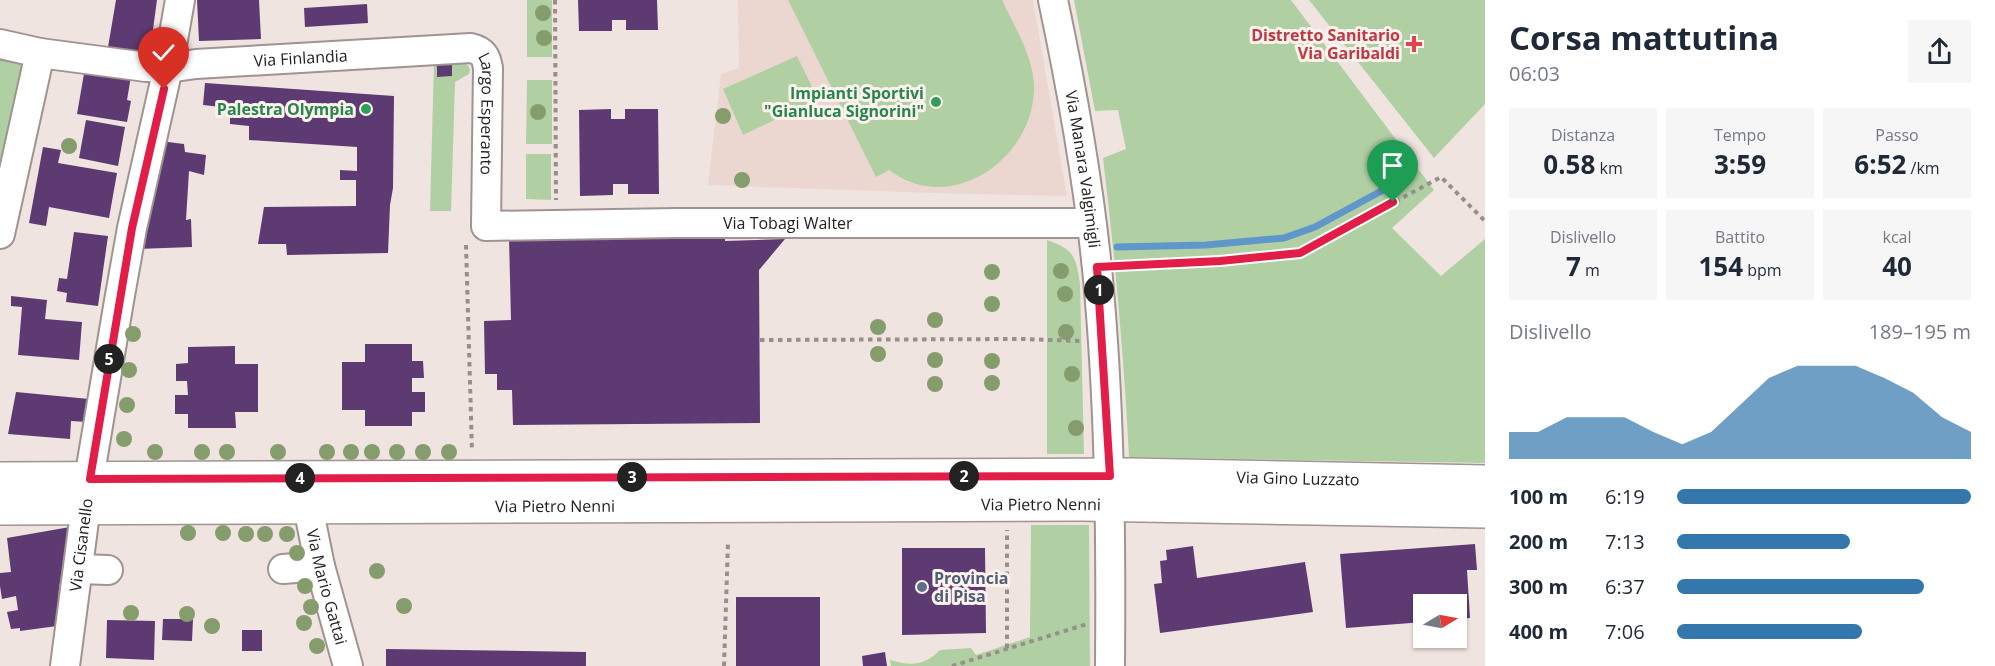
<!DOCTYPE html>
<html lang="it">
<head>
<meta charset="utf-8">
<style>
	body { margin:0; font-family:"Open Sans",sans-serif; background:#f6f6f7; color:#1f2937; height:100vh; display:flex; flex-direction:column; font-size:22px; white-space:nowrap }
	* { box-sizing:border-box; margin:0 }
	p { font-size:20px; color:#747a83 }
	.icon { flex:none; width:33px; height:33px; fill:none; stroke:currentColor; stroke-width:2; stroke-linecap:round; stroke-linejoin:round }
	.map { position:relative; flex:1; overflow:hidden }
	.panel { display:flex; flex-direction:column; background:#fff; width:510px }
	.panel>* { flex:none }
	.needle { width:39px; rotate:80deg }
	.fabs { position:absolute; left:1413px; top:594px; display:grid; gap:12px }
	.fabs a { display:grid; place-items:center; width:54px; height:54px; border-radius:0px; background:#fff; box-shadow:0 2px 4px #0004; font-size:30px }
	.pin { position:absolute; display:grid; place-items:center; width:51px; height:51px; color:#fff; margin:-62px -26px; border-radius:50% 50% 50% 0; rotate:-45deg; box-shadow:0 0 6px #0007 }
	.pin .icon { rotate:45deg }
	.km { position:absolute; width:30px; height:30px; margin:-15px; border-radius:50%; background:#222; color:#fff; font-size:16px; line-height:30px; text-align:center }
	.round { display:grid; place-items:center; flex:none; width:63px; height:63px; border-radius:0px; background:#f6f6f7 }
	.headline { display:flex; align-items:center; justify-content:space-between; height:102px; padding:0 24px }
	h1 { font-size:33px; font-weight:700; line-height:45px }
	.figures { display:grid; grid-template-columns:repeat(3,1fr); gap:9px; height:102px; padding:6px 24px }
	.figures div { display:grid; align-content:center; border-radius:0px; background:#f6f6f7; text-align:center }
	.figures b { font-size:26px; font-weight:700 }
	.figures small { font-size:16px; font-weight:400 }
	.figures p { font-size:16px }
	.chart { height:168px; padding:12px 24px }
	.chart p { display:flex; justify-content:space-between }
	.chart svg { width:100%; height:108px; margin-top:6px; fill:#3477ad; opacity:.7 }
	ul { padding:0 24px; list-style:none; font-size:20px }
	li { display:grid; grid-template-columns:96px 72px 1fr; align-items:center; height:45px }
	li i { height:15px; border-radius:8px; background:#3477ad }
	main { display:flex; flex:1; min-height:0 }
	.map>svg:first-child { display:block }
</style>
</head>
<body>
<main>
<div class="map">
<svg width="1485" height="666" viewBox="0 0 1485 666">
	<rect width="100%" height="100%" fill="#f0e4e0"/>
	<path fill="#ebd7d0" d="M738,0H1033L1067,196L929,193L708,185L721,74L739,68Z"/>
	<g fill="#b0d0a4">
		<rect x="527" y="0" width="25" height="57"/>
		<path d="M788,0H1002C1015,28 1035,59 1034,90C1032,161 949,216 889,170L876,177Z"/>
		<path d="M1074,0H1291L1434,190L1392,228L1441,276L1485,239V463L1129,457C1124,357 1115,257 1103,158L1126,149L1118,110L1095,111Z"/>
		<path d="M1309,0H1485V104L1434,158Z"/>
		<path d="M797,56L818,99L743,135L723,89Z"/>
		<path d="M0,57L23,61L26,74L0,197Z"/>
		<path d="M459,61L468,65L470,70L469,74L455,82L451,211H430L434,62Z"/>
		<path d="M527,80H552V144H526Z"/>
		<path d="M526,154H551V200L526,199Z"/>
		<path d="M1047,240C1074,249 1076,257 1080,284L1084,454H1047Z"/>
		<path d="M1031,525H1089L1090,666H891L890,660C911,666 924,666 940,650L971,648L976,655L1030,637Z"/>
	</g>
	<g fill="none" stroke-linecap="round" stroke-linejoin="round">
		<path stroke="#6097ca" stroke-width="7" d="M1117,247L1206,245L1284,238L1315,227L1396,183"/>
	</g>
	<g fill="#5d3a71">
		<path d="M116,0H157L149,59L107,53Z"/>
		<path d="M197,0H259L261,39L199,41Z"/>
		<path d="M578,0H657L658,30H626V20H612V31H579Z"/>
		<path d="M367,4L368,23L305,27L304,8Z"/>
		<path d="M452,61V76L437,77V62Z"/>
		<path d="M85,68L131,76L127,100L131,101L127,122L77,114Z"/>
		<path d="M205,83L394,96L393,188L390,205L388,253L287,255L286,244H258L264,207L356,206V180H340V170L357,171V147L249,140V126L230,124V108L203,105Z"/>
		<path d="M611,109V119H625V109H658L659,194H628V184H613V195L580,196L579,110Z"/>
		<path d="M86,120L125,127L118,166L79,158Z"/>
		<path d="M160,141L184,144L185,152L206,155L204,175L189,171L186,220L191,219L192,247L137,249Z"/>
		<path d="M43,147L61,150L58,163L117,173L109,218L49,207L46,226L29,223Z"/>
		<path d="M74,232L108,236L98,306L66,302L67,293L57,291L59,278L67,279Z"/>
		<path d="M725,237V241L785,239L759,270L760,423L513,425L512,390H497V374H485L484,321L511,320L509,238Z"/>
		<path d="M11,296L47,300L45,319L82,322L79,360L18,355L22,307L11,306Z"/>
		<path d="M365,344H412V361H423L424,378H412V392H425V412H412V426H365V410H342V362H365Z"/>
		<path d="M235,346V364H258V412H235L236,428H188V414H175V395H188L187,381H176V364L188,363V347Z"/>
		<path d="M16,392L89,399L87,422L71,421L70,439L8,434Z"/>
		<path d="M70,527L59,588L57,626L20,631V628L11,629L7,612L18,610L16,596L2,599L0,586V573L11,572L7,538Z"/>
		<path d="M1475,544L1477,570H1467L1470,618L1456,619V604H1424V622L1346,628L1340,554Z"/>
		<path d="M1193,546L1197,578L1305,562L1313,612L1160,633L1154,584L1162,583L1160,561L1167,560L1166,550Z"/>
		<path d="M902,548H985L986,633L902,635Z"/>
		<rect x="736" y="597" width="84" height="69"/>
		<path d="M163,619H193L192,641L162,640Z"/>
		<path d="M107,620L155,621L154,660L106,658Z"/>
		<rect x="242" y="630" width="20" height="21"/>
		<path d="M386,649L586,652V666H386Z"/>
		<path d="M885,652L887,666H863L862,656Z"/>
	</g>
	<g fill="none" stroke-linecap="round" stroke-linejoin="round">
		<g stroke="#9f9491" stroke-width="32">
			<g id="minor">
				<path id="s1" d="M1053,0C1074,99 1092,200 1100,302C1110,423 1111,544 1110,666"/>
				<path d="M0,44L40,53L0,234"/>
				<path id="s2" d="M40,53L146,67L168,68L196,64L471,48C483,51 486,56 488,68L486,226L675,223H1091"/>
				<path id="s3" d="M308,507L320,566L348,666"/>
				<path d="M79,569L108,570"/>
				<path d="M283,569L320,566"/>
				<path id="s4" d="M65,666L91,467L119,301L132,228L168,68L180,0"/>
			</g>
		</g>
		<g stroke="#9f9491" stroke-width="36">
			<g id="major">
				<path id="s5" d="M0,479L1130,475L1485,482"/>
				<path id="s6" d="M0,508L1082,504L1485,511"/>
			</g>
		</g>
		<g stroke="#978f8c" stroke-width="4" stroke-dasharray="4.5 4.5" stroke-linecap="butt">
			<path d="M555,0L556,200"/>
			<path d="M466,245L472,451"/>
			<path d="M1121,265L1220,261L1300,253L1441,177L1485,221"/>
			<path d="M760,340L1022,339L1080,341"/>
			<path d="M1007,648V530"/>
			<path d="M724,666L728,542"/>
			<path d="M952,666L1087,624"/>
		</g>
		<use href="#minor" stroke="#fff" stroke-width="28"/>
		<use href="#major" stroke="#fff" stroke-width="33"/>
	</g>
	<g fill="#859d6c">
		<circle cx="543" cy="13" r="8"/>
		<circle cx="544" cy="38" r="8"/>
		<circle cx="538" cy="112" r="8"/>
		<circle cx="723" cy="116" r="8"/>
		<circle cx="69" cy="146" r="8"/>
		<circle cx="742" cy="180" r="8"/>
		<circle cx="1061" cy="271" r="8"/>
		<circle cx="992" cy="272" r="8"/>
		<circle cx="1065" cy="294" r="8"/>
		<circle cx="992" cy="304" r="8"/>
		<circle cx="935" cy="320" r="8"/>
		<circle cx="878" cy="327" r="8"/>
		<circle cx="1066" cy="332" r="8"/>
		<circle cx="133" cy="334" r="8"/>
		<circle cx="878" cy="354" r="8"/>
		<circle cx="935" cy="360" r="8"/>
		<circle cx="992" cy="361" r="8"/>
		<circle cx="129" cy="370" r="8"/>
		<circle cx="1072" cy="374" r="8"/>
		<circle cx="992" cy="383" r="8"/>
		<circle cx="935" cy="384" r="8"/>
		<circle cx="127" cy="405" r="8"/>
		<circle cx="1076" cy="428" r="8"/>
		<circle cx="124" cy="439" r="8"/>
		<circle cx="155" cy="452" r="8"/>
		<circle cx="202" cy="452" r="8"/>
		<circle cx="227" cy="452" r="8"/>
		<circle cx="278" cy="452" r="8"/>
		<circle cx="327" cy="452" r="8"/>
		<circle cx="351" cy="452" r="8"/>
		<circle cx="372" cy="452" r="8"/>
		<circle cx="397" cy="452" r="8"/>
		<circle cx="423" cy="452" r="8"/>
		<circle cx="449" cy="452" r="8"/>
		<circle cx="188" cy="533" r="8"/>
		<circle cx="223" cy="533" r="8"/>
		<circle cx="246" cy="534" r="8"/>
		<circle cx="265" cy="534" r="8"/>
		<circle cx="287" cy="534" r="8"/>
		<circle cx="297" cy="553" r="8"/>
		<circle cx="377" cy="571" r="8"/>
		<circle cx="305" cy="586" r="8"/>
		<circle cx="404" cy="606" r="8"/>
		<circle cx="311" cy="607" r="8"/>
		<circle cx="131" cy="613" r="8"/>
		<circle cx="187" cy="614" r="8"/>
		<circle cx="304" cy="623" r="8"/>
		<circle cx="212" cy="626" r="8"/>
		<circle cx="317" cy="646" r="8"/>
	</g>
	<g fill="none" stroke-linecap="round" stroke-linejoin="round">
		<g stroke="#fff" stroke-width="12">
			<path id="route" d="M164,89L132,228L90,479L1110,476L1097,267L1220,261L1300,253L1393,202"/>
		</g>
		<use href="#route" stroke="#e11d48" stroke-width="8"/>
	</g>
	<path fill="#e0444e" stroke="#fdf2ed" stroke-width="2" d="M1411 35h6v6h6v6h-6v6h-6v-6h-6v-6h6z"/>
	<g fill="#2e9e5b" stroke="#fdf2ed" stroke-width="2">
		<circle cx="936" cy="102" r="6"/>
		<circle cx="366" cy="109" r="6"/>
	</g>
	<circle fill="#5c6f8a" stroke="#fdf2ed" stroke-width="2" cx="922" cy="587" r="6"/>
	<g text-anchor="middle" stroke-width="6" stroke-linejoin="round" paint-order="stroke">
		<g font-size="16" font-weight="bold" fill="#be3a42" stroke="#fdf2ed" text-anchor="end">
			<text x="1400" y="41">Distretto Sanitario<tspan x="1400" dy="18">Via Garibaldi</tspan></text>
		</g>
		<g font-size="16" fill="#24201f" stroke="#fdf2ed">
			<text dy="6" stroke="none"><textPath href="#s2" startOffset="262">Via Finlandia</textPath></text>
			<text dy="6" stroke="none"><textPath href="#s2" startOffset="507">Largo Esperanto</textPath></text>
			<text dy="6" stroke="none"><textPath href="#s1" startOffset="172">Via Manara Valgimigli</textPath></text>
			<text dy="6" stroke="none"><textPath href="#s2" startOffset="921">Via Tobagi Walter</textPath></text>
			<text dy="6" stroke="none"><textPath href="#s5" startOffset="1298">Via Gino Luzzato</textPath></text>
			<text dy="6" stroke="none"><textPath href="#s6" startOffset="1041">Via Pietro Nenni</textPath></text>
			<text dy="6" stroke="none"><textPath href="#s6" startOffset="555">Via Pietro Nenni</textPath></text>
			<text dy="6" stroke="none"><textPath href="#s4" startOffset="122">Via Cisanello</textPath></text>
			<text dy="6" stroke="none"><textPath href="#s3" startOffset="82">Via Mario Gattai</textPath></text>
		</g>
		<g font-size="16" font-weight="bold" fill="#27864d" stroke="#fdf2ed" text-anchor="end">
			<text x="924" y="99">Impianti Sportivi<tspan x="924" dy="18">"Gianluca Signorini"</tspan></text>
			<text x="354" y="115">Palestra Olympia</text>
		</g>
		<g font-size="16" font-weight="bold" fill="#4e5e75" stroke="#fdf2ed" text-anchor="start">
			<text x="934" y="584">Provincia<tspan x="934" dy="18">di Pisa</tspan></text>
		</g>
	</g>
</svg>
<div class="fabs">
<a><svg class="needle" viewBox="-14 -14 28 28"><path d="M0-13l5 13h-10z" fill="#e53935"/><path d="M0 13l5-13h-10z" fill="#747a83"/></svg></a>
</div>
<div class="pin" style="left:1393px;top:202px;background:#1e9e55"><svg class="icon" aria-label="arrive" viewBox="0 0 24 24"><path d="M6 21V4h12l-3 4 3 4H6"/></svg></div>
<div class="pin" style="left:164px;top:89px;background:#d93025"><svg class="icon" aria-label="check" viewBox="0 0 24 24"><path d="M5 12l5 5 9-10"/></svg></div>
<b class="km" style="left:1099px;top:290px">1</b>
<b class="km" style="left:964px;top:476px">2</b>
<b class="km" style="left:632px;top:477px">3</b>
<b class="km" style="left:300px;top:478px">4</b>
<b class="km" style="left:109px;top:359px">5</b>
</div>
<section class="panel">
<div class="headline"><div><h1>Corsa mattutina</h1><p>06:03</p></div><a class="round"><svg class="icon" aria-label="share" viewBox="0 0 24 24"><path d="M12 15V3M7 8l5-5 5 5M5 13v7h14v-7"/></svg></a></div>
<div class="figures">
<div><p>Distanza</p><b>0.58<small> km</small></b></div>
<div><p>Tempo</p><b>3:59</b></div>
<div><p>Passo</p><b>6:52<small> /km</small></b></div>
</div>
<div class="figures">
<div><p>Dislivello</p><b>7<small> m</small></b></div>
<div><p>Battito</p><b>154<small> bpm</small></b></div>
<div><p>kcal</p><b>40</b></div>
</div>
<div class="chart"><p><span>Dislivello</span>189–195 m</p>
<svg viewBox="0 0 160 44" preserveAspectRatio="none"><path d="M0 44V33L10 33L20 27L30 27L40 27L50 33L60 38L70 33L80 22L90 11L100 6L110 6L120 6L130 11L140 17L150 27L160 33V44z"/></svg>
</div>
<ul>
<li><b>100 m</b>6:19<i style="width:100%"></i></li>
<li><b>200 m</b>7:13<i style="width:59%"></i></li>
<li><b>300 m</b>6:37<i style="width:84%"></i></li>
<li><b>400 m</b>7:06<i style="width:63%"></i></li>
</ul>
</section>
</main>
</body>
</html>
